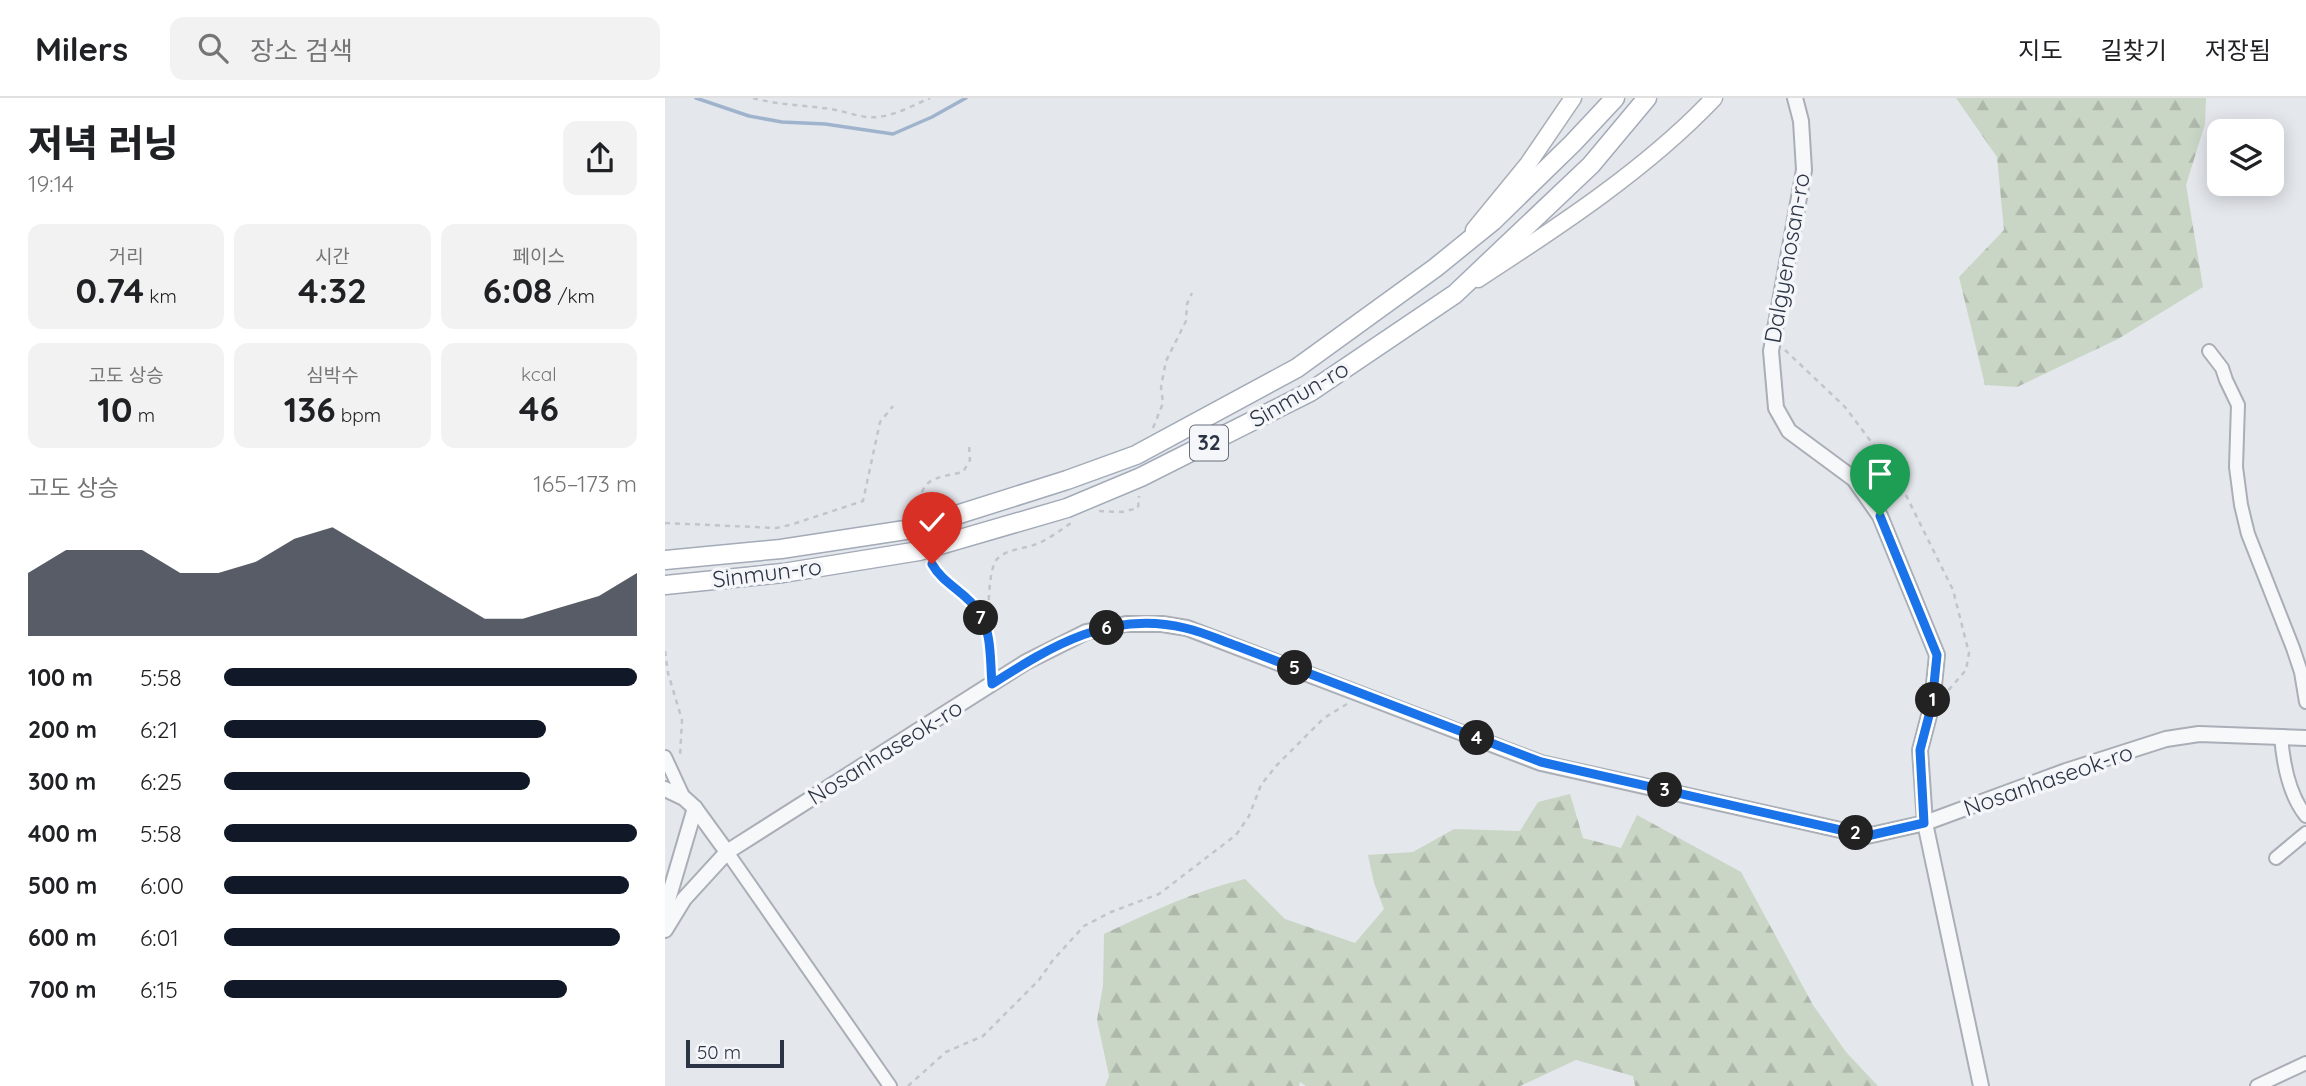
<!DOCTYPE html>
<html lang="ko">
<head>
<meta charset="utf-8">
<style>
	body { margin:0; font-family:Quicksand,"Noto Sans KR",sans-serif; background:#f2f2f2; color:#202124; height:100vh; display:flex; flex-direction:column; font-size:26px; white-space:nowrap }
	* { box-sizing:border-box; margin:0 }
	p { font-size:23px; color:#757577 }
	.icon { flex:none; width:38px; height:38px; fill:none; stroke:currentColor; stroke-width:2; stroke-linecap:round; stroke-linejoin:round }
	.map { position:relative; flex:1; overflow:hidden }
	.details { display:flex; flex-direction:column; background:#fff; width:665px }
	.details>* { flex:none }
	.buttons { position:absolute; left:1542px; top:21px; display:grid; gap:14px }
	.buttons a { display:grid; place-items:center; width:77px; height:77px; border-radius:14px; background:#fff; box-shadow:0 4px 18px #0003; font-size:35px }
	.scale { position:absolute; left:21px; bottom:18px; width:98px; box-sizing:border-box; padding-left:7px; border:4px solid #2b3445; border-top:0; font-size:19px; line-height:24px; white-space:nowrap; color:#2b3445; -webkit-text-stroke:5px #f4f6f9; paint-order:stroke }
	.pin { position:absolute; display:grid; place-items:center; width:60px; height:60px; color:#fff; margin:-72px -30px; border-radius:50% 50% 50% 0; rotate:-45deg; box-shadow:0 0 7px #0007 }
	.pin .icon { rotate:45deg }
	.km { position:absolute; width:35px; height:35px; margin:-18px; border-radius:50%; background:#222; color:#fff; font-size:19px; line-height:35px; text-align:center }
	.round { display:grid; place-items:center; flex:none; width:74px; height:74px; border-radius:14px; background:#f2f2f2 }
	.head { display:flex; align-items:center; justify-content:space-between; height:119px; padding:0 28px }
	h1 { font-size:38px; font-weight:800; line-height:52px }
	.stats { display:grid; grid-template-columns:repeat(3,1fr); gap:10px; height:119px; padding:7px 28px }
	.stats div { display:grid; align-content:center; border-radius:14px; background:#f2f2f2; text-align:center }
	.stats b { font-size:35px; font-weight:800 }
	.stats small { font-size:19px; font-weight:400 }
	.stats p { font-size:19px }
	.chart { height:196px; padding:14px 28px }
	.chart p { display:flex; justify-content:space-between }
	.chart svg { width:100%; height:126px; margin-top:7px; fill:#111827; opacity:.7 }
	ul { padding:0 28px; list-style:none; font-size:23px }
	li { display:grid; grid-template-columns:112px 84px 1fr; align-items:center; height:52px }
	li i { height:18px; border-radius:9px; background:#111827 }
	header { display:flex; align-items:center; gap:42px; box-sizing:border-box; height:98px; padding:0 35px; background:#fff; border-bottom:2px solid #e0e0e0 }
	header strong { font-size:33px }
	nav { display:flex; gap:38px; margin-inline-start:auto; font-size:24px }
	.search { width:490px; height:63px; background:#f2f2f2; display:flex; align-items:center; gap:18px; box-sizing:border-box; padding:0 24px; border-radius:14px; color:#757577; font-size:26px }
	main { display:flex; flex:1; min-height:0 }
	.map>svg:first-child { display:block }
</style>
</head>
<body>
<header>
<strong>Milers</strong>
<div class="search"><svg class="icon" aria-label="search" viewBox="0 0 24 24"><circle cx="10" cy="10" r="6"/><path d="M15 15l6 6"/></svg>장소 검색</div>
<nav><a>지도</a><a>길찾기</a><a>저장됨</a></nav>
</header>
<main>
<section class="details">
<div class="head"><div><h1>저녁 러닝</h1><p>19:14</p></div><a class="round"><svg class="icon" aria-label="share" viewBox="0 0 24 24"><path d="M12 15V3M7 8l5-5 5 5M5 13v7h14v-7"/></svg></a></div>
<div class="stats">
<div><p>거리</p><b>0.74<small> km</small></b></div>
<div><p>시간</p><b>4:32</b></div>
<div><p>페이스</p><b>6:08<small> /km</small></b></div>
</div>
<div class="stats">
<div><p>고도 상승</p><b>10<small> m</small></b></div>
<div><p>심박수</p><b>136<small> bpm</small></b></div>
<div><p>kcal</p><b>46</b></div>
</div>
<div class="chart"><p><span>고도 상승</span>165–173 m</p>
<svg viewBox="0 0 160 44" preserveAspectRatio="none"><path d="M0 44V22L10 14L20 14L30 14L40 22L50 22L60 18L70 10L80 6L90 14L100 22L110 30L120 38L130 38L140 34L150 30L160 22V44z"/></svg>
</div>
<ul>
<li><b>100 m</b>5:58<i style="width:100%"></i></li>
<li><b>200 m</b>6:21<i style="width:78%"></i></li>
<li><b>300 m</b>6:25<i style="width:74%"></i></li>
<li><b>400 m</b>5:58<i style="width:100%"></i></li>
<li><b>500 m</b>6:00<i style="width:98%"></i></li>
<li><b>600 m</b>6:01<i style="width:96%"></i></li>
<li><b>700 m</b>6:15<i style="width:83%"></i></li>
</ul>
</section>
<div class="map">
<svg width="1641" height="988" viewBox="0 0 1641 988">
	<defs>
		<pattern id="forest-firs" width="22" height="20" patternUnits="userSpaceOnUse" patternTransform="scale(1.75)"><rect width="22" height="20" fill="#c9d6c5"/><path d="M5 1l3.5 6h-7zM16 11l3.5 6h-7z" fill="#adb8ab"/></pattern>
	</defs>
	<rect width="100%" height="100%" fill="#e4e7ec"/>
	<g fill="url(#forest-firs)">
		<path d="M1291,0H1541L1540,26L1521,87L1538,189L1453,241L1352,289L1320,287L1294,179L1339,132L1332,59Z"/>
		<path d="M905,696L918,740L956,750L972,717L1076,774L1148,907L1181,954L1213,988H970L968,978L911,962L855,988H641L635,984L634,988H440L444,978L432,922L438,888L439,836C484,815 531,792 580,781L620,821L690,845L719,811L709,785L703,757L748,754L789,731L855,733L873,704Z"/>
	</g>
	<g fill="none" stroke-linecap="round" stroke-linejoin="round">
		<path stroke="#9fb4cc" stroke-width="3.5" d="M31,0L84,18L117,24L160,26L228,36L267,19L301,0"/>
		<g stroke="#a9aeb7" stroke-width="16">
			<g id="minor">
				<path d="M1544,253L1557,270L1561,282L1573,307L1571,369L1576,407L1583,436L1628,550L1636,574L1641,604"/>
				<path d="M1616,638C1618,664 1624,697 1641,718"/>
				<path d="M0,659L19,700"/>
				<path d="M62,754L225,988"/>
				<path d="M1611,760L1641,735"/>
				<path d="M1592,988L1641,965"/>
			</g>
		</g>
		<g stroke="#a9aeb7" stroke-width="18">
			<g id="tertiary">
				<path d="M1130,0L1136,23L1139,72L1106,253L1111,310L1124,333L1189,381L1215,418L1272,557L1267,606L1255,652L1260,725L1316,988"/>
				<path d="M0,691L19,700L30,710L62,754"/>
				<path d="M0,812L30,710"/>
				<path d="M0,832L19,801L62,754L361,564L421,534L461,526H497L522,530L876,665L1202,738L1260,725L1401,673L1501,641L1534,636L1641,640"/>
			</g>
		</g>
		<g stroke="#a9aeb7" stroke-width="19">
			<g id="secondary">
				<path d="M809,132L863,66L908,0"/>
				<path d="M813,181C893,129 983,70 1049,0"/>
			</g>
		</g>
		<g stroke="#a3abb8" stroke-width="21">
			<g id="primary">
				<path d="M0,462L116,451L247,431L402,382L471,357L632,270L770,170L828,123L908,45L950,0"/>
				<path d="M0,487L118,475L254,453L402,410L476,379L645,294L790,196L926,67L982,0"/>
			</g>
		</g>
		<g stroke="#c2c5cb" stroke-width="2.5" stroke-dasharray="5 5" stroke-linecap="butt">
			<path d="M88,0C113,7 139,7 165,11C181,13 197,21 213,19C231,17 249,7 265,0"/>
			<path d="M1120,252L1180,309L1231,377L1288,492L1304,555L1301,572L1281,595"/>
			<path d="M488,330L498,305L496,289L501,263L521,223L522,206L527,195"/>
			<path d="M434,413L457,414L473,410L474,398"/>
			<path d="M254,414C255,379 268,381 298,374L305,362L304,347"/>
			<path d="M0,425L111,430L125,427L198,403L215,324L228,308"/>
			<path d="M267,466L272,476L314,513L323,535"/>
			<path d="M0,553L3,575L17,622L15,659"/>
			<path d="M326,572C324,551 319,473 333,460C344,450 361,451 374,445C385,440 396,432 406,425"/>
			<path d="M243,988L281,954L318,938L374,882L388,862L419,828L446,814L494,796L571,737L584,718L596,687L611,668L659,620L682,606"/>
		</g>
		<use href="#minor" stroke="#f7f8fa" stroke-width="12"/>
		<use href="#tertiary" stroke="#f7f8fa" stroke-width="14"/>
		<use href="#secondary" stroke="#fff" stroke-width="16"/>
		<use href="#primary" stroke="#fff" stroke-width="18"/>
	</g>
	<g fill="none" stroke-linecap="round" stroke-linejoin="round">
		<g stroke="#fff" stroke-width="14">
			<path id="route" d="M267,466C278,486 302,495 314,514C327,534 325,563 327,586C388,547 446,512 520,530C538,534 555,542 572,548L876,664L1202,738L1259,725L1255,652L1267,606L1272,557L1215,418"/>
		</g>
		<use href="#route" stroke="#1a73e8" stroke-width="9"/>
	</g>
	<g text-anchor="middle" stroke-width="7" stroke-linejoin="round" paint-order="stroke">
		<rect fill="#f4f6f9" stroke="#676e7b" stroke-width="2" x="525" y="327.5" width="38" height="35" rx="5"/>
		<g font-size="21" font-weight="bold" fill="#2b3445">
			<text x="544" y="352">32</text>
		</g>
		<g font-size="23" fill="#2b3445" stroke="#f4f6f9">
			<text transform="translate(1122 160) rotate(-80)" y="8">Dalgyenosan-ro</text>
			<text transform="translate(634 296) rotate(-30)" y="8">Sinmun-ro</text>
			<text transform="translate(102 475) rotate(-7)" y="8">Sinmun-ro</text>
			<text transform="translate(220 654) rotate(-32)" y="8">Nosanhaseok-ro</text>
			<text transform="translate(1383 682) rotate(-19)" y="8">Nosanhaseok-ro</text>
		</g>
	</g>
</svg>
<div class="buttons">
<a><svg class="icon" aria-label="layers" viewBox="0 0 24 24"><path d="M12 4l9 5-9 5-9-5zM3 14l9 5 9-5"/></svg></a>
</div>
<div class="scale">50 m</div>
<div class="pin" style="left:1215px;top:418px;background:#1e9e55"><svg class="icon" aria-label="arrive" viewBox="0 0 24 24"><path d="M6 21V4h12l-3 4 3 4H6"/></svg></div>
<div class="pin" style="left:267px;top:466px;background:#d93025"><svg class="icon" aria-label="check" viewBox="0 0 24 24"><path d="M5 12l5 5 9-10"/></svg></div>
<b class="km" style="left:1268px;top:602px">1</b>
<b class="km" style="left:1191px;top:735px">2</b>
<b class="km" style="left:1000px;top:692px">3</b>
<b class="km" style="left:812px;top:640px">4</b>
<b class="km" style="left:630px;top:570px">5</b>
<b class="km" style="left:442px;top:530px">6</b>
<b class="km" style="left:316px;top:520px">7</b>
</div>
</main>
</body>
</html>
